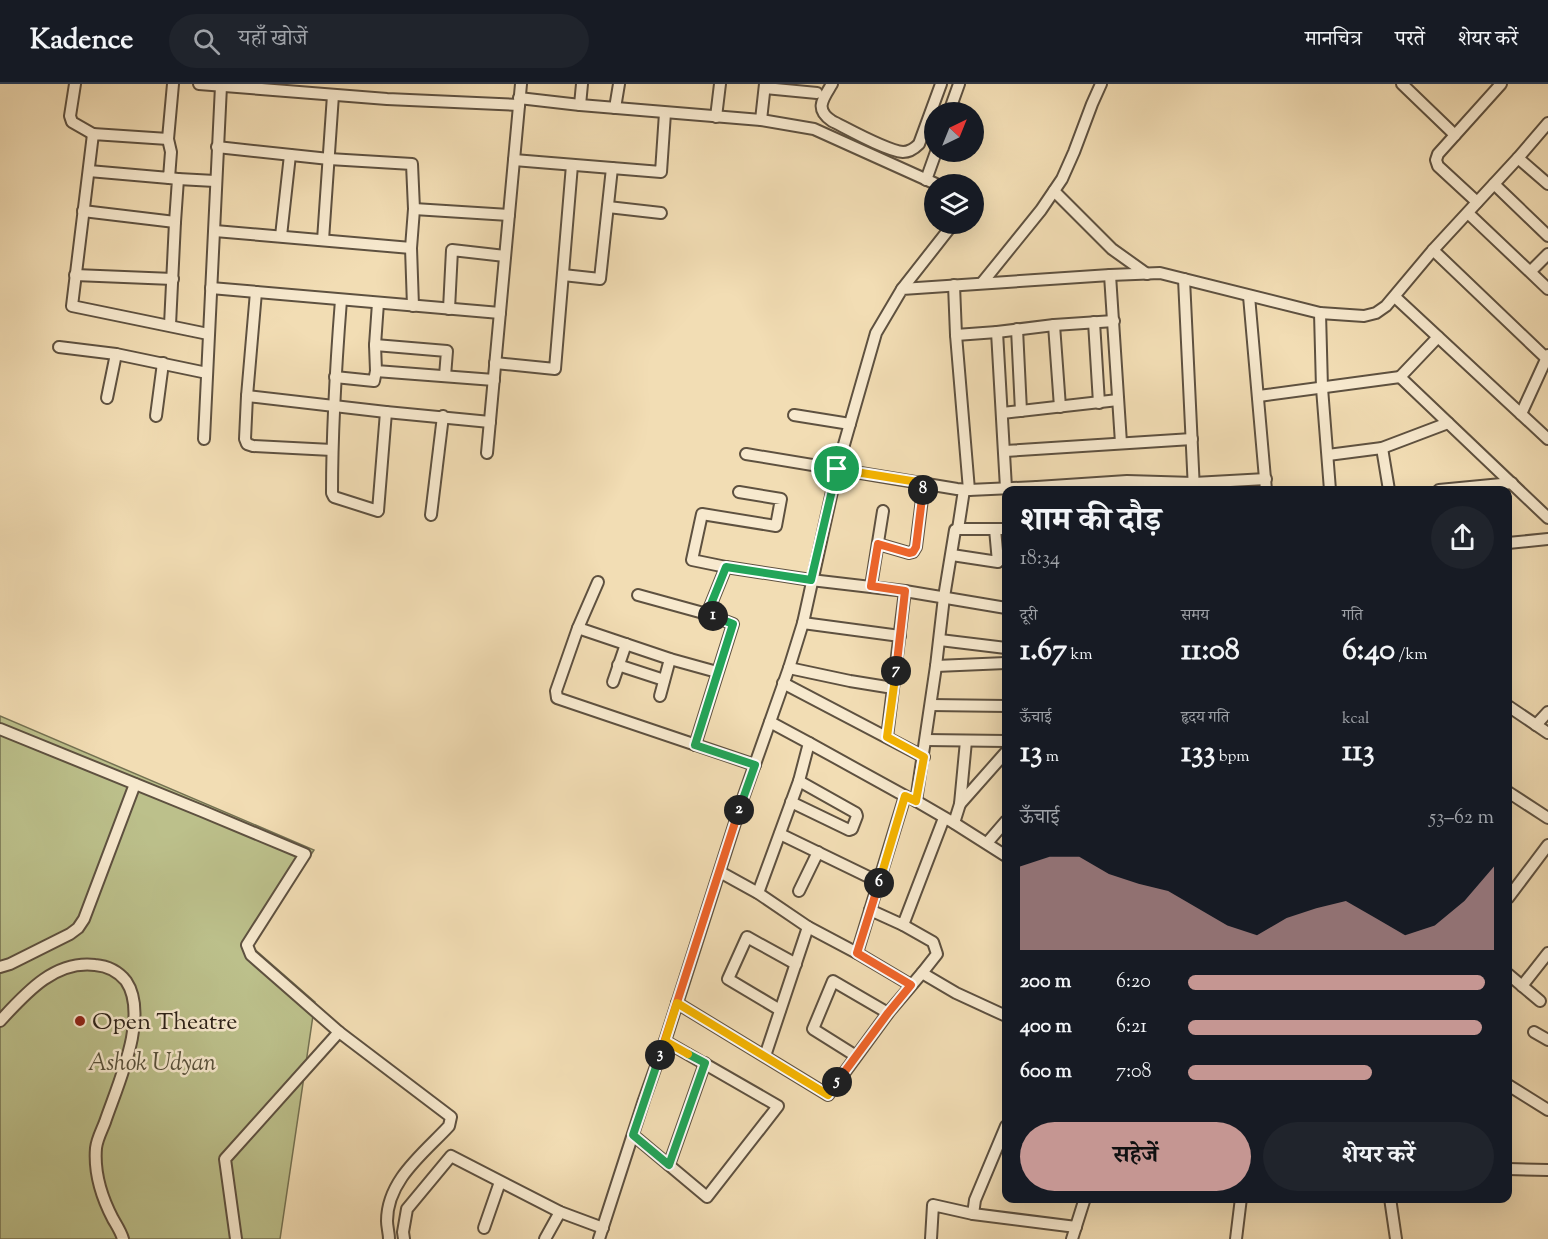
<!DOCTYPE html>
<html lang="hi">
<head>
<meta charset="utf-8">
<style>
	body { margin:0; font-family:"Sorts Mill Goudy","Noto Serif Devanagari",serif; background:#20242c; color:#f1f3f6; height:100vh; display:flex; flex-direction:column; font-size:22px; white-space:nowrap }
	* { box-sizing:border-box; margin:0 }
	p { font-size:20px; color:#9ea1a6 }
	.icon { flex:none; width:33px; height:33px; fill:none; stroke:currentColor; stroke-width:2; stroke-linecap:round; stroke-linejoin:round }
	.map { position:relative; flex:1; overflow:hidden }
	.sheet { position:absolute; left:1002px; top:402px; width:510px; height:717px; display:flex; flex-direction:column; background:#171b24; border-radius:12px; box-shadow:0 6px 24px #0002 }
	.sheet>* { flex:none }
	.needle { width:39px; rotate:43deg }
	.buttons { position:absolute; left:924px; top:18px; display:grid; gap:12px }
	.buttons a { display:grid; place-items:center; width:60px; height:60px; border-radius:50%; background:#171b24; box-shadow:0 6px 24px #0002; font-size:30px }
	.pin { position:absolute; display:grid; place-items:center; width:51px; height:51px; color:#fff; margin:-26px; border:3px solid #fff; border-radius:50%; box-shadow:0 2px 6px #0007 }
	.km { position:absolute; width:30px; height:30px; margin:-15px; border-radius:50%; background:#222; color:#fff; font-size:16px; line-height:30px; text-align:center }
	.round { display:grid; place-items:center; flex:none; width:63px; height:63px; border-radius:32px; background:#20242c }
	.summary { display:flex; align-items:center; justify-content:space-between; height:102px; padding:0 18px }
	h1 { font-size:33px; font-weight:700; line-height:45px }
	.stats { display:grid; grid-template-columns:repeat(3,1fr); gap:9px; height:102px; padding:6px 18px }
	.stats div { display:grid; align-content:center }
	.stats b { font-size:30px; font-weight:700 }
	.stats small { font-size:16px; font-weight:400 }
	.stats p { font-size:16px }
	.chart { height:168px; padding:12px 18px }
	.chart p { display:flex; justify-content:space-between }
	.chart svg { width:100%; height:108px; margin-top:6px; fill:#c59692; opacity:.7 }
	.action { display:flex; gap:12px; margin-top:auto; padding:12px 18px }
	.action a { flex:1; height:69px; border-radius:36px; background:#c59692; color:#111; font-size:24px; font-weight:700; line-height:69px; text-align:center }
	.action a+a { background:#20242c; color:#f1f3f6 }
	ul { padding:0 18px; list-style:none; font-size:20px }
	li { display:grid; grid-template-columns:96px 72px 1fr; align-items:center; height:45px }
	li i { height:15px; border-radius:8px; background:#c59692 }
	header { display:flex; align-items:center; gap:36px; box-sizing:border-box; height:84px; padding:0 30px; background:#171b24; border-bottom:2px solid #363941 }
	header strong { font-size:28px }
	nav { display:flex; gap:33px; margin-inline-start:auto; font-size:21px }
	.search { width:420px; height:54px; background:#20242c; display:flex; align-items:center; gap:15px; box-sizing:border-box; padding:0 21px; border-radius:33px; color:#9ea1a6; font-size:22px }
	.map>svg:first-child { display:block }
</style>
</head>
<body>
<header>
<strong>Kadence</strong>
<div class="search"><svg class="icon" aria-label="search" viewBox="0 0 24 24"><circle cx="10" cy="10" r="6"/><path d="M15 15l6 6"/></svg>यहाँ खोजें</div>
<nav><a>मानचित्र</a><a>परतें</a><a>शेयर करें</a></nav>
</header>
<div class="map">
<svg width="1548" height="1155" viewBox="0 0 1548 1155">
	<rect width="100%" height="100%" fill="#f2ddb4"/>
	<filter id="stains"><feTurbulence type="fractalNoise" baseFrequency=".00333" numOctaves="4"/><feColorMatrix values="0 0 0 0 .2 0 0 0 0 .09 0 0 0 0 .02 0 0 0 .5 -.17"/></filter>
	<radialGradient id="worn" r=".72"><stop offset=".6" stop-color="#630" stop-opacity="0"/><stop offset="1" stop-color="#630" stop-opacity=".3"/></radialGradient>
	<path fill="#bcc08b" stroke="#747152" stroke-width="1.5" d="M0,632L314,766L251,862L315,918L280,1155H0Z"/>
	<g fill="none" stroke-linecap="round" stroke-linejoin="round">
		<g stroke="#5e5140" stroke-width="14">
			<g id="street">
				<path d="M75,0L70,32L72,38L93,50"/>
				<path d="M199,0L387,15L519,21"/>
				<path d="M832,0C823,15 814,25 832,37C848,45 887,67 903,68C909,68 915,64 919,60L941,0"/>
				<path d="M1402,0L1455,51"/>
				<path d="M765,4L817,9"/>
				<path d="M519,14L580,21L761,36L814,45L936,100"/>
				<path d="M580,21L582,0"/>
				<path d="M615,24L619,0"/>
				<path d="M949,28L959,0"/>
				<path d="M716,33L720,0"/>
				<path d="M761,36L765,0"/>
				<path d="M168,55L93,50L72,222L208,250"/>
				<path d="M217,63L329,75L412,80L414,125L411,164L413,222"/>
				<path d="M1518,74L1548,39"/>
				<path d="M514,76L661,88L665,29"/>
				<path d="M89,87L169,94L171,68L168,55L173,0"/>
				<path d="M169,94L178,95L175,138L170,241"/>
				<path d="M178,95L215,97"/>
				<path d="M926,96L936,68"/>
				<path d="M1494,100L1548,152"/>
				<path d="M1054,107L1112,165L1147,190"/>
				<path d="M1477,118L1438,82L1436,76L1438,70L1501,0"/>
				<path d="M608,123L661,129"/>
				<path d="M414,125L509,131"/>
				<path d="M83,127L175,138"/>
				<path d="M1468,129L1548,205"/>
				<path d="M215,147L411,164"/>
				<path d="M281,152L290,71"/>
				<path d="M323,156L333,11"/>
				<path d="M1433,166L1546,274"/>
				<path d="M1531,187L1548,170"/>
				<path d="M75,191L173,195"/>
				<path d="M563,191L600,195L612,84"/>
				<path d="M1110,191L1121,359"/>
				<path d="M1184,195L1194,406"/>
				<path d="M982,199L1041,126L1062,95L1074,68L1092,20L1101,0"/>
				<path d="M954,201L956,251L969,406"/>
				<path d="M211,204L500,229"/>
				<path d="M902,205L953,140"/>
				<path d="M256,208L247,312L245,355L247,360L253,362L332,366"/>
				<path d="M1249,212L1266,406"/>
				<path d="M1395,213L1548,355"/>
				<path d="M341,216C336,280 332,344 332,409L334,413L378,427L386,328L490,338"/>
				<path d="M378,219L375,261L376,287L494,296"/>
				<path d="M449,225L452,166L505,172"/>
				<path d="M1320,229L1322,304L1330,406"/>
				<path d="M1094,238L1099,319"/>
				<path d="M1054,241L1060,323"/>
				<path d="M1017,245L1021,327"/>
				<path d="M956,251L997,248"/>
				<path d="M1438,253L1400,293L1548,434"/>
				<path d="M375,261L447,267L445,292"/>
				<path d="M59,263L116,270L207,289"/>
				<path d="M495,279L555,285L572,81"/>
				<path d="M335,293L374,297L376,287"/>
				<path d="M247,312L386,328"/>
				<path d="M1259,312L1400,293"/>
				<path d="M107,314L116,270"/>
				<path d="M1002,329L1118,316"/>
				<path d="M1521,330L1548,271"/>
				<path d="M794,331L850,340"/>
				<path d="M156,332L163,279"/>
				<path d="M204,355L221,2"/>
				<path d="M1382,364L1389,406"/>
				<path d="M1005,367L1192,355"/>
				<path d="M487,369L521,0"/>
				<path d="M746,370L957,405L969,406L1037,403"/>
				<path d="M1328,371L1382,364L1448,339"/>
				<path d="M1006,404L997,248L1054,241L1114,237"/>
				<path d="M1037,406V403L1127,397L1194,399L1266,395"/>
				<path d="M1439,406L1512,399"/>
				<path d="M739,408L781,415L776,442L702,430L692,476L726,483L811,496L905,507L1006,524"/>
				<path d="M431,431L443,332"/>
				<path d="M958,445L964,406"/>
				<path d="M1508,459L1548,455"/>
				<path d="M878,460L909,469L913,468L916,463L924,399"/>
				<path d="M952,471L998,478L995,445"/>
				<path d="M871,502L883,427"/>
				<path d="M638,511L707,530L733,540L695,661"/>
				<path d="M707,530L726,483"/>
				<path d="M803,539L900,552"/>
				<path d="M578,544L598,498"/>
				<path d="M940,556L1006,564"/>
				<path d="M618,581L664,596"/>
				<path d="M936,582L1006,579"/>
				<path d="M789,584L850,597L893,604"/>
				<path d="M717,588L670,575L578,544L556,607L557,614L755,681"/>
				<path d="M613,598L626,560"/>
				<path d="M783,599L924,673"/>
				<path d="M660,612L670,575"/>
				<path d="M931,621L1006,622"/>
				<path d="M1508,622L1548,649"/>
				<path d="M1536,641L1548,628"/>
				<path d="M0,645L202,727L305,770L247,861L251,871L339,948L225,1075L236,1155"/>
				<path d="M887,653L905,507"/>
				<path d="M926,656L1006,657"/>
				<path d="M809,659L905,712L857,869"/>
				<path d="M1508,708L1548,734"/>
				<path d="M911,714L954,739L1006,772"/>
				<path d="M916,717L936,582L944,513L955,446L958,445H1006"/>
				<path d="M791,718L849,746L852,745L857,732L856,729L799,697"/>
				<path d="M960,720L1006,668"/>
				<path d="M954,739L960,720L966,657"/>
				<path d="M780,750L879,798"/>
				<path d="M987,759L1006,737"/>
				<path d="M720,788L758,809L808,843L765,972"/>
				<path d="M799,807L818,768"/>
				<path d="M758,809L799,697L809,659L770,638"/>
				<path d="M1508,814L1548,761"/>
				<path d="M870,826L903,841L944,734"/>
				<path d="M903,841L933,858L937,870L922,889"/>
				<path d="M808,843L857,869L911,901"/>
				<path d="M0,883L10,880L70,850L78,844L84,835L135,700"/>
				<path d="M1508,890L1540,917"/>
				<path d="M1522,902L1548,869"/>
				<path d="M677,919L828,1011L888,929L922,889L956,909L1006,932"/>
				<path d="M780,926L728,895L747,853L796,880"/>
				<path d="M0,937C25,910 54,876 95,881C107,882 118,887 126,897C150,932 117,1002 105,1038C102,1046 97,1055 96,1064C94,1088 102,1114 113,1135C117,1142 121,1148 123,1155"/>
				<path d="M339,948L451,1033L449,1042C424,1069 387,1096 387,1137C387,1143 389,1149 389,1155"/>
				<path d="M1534,948L1548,956"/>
				<path d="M856,972L813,945L833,897L888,929"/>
				<path d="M1508,1001L1548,1026"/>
				<path d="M633,1051L707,1113L778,1022L665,957"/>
				<path d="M669,1081L705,979"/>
				<path d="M1508,1085L1548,1086"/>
				<path d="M1390,1114L1396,1155"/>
				<path d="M973,1130L1076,1143"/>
				<path d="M484,1144L500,1098"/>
				<path d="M404,1155L403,1148L407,1125L451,1072L560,1128L603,1144"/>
				<path d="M545,1155L560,1128"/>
				<path d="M599,1155L644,1016L665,957L742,717L789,584L803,539L837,385L876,249L902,205L1110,191L1160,189L1320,229L1364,232L1376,229L1386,222L1433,166L1518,74L1548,100"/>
				<path d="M931,1155L933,1121L973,1130L975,1116L1006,1042"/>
				<path d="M1072,1155L1085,1114"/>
				<path d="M1236,1155L1241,1114"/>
			</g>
		</g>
		<use href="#street" stroke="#f7e9ce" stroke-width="10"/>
	</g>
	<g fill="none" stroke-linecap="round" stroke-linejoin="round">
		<g stroke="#fff" stroke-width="12">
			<path id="split-1" d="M713,532L707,530L726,483L811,496L837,385"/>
		</g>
		<g stroke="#fff" stroke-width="12">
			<path id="split-2" d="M713,532L733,540L695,661L755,681L739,726"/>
		</g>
		<g stroke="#fff" stroke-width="12">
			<path id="split-3" d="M660,971L739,726"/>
		</g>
		<g stroke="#fff" stroke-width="12">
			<path id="split-4" d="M660,971L633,1051L669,1081L705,979L688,970"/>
		</g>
		<g stroke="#fff" stroke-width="12">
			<path id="split-5" d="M688,970L665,957L677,919L828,1011L837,998"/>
		</g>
		<g stroke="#fff" stroke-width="12">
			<path id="split-6" d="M837,998L888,929L911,901L857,869L879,799"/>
		</g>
		<g stroke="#fff" stroke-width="12">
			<path id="split-7" d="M879,799L905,712L916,717L924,673L887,653L896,587"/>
		</g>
		<g stroke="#fff" stroke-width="12">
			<path id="split-8" d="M896,587L905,507L871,502L878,460L909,469L913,468L916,463L923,406"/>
		</g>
		<g stroke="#fff" stroke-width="12">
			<path id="split-9" d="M837,385L924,399L923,406"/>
		</g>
		<use href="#split-1" stroke="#22a559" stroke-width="8"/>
		<use href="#split-2" stroke="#22a559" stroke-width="8"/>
		<use href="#split-3" stroke="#f0652b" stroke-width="8"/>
		<use href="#split-4" stroke="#22a559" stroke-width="8"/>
		<use href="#split-5" stroke="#f5b400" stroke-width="8"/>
		<use href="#split-6" stroke="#f0652b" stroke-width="8"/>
		<use href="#split-7" stroke="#f5b400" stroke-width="8"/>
		<use href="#split-8" stroke="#f0652b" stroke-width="8"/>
		<use href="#split-9" stroke="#f5b400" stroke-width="8"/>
	</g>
	<circle fill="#8f2418" stroke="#f7e9ce" stroke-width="2" cx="80" cy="937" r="6"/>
	<g text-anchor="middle" stroke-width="5" stroke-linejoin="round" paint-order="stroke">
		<g font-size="24" fill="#2d2219" stroke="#f7e9ce" text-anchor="start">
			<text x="92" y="945">Open Theatre</text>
		</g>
		<g font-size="24" font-style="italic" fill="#58513b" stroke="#f7e9ce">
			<text x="152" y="986">Ashok Udyan</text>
		</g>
	</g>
	<rect width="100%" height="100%" filter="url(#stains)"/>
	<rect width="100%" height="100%" fill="url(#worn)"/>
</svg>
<div class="buttons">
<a><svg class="needle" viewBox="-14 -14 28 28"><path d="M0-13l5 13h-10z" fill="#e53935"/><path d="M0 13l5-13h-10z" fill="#9ea1a6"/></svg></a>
<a><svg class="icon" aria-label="layers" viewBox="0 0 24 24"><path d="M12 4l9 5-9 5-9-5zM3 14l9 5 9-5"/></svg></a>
</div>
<div class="pin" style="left:837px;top:385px;background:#1e9e55"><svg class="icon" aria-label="arrive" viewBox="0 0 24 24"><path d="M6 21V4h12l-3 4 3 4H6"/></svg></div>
<b class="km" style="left:713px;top:532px">1</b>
<b class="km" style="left:739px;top:726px">2</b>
<b class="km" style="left:660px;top:971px">3</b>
<b class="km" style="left:837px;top:998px">5</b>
<b class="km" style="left:879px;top:799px">6</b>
<b class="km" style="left:896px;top:587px">7</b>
<b class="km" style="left:923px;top:406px">8</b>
<section class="sheet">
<div class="summary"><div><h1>शाम की दौड़</h1><p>18:34</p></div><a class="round"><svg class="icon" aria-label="share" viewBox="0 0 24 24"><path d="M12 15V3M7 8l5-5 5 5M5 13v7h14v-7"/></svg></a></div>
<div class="stats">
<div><p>दूरी</p><b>1.67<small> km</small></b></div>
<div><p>समय</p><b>11:08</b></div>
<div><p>गति</p><b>6:40<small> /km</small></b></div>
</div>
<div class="stats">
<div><p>ऊँचाई</p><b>13<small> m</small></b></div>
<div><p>हृदय गति</p><b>133<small> bpm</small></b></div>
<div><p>kcal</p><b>113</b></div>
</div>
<div class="chart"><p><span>ऊँचाई</span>53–62 m</p>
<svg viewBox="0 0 160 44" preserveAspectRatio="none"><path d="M0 44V10L10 6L20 6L30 13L40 17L50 20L60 27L70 34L80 38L90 31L100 27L110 24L120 31L130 38L140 34L150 24L160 10V44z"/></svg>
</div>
<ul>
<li><b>200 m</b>6:20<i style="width:97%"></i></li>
<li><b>400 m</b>6:21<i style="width:96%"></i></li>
<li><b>600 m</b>7:08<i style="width:60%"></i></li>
</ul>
<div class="action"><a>सहेजें</a><a>शेयर करें</a></div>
</section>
</div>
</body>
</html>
